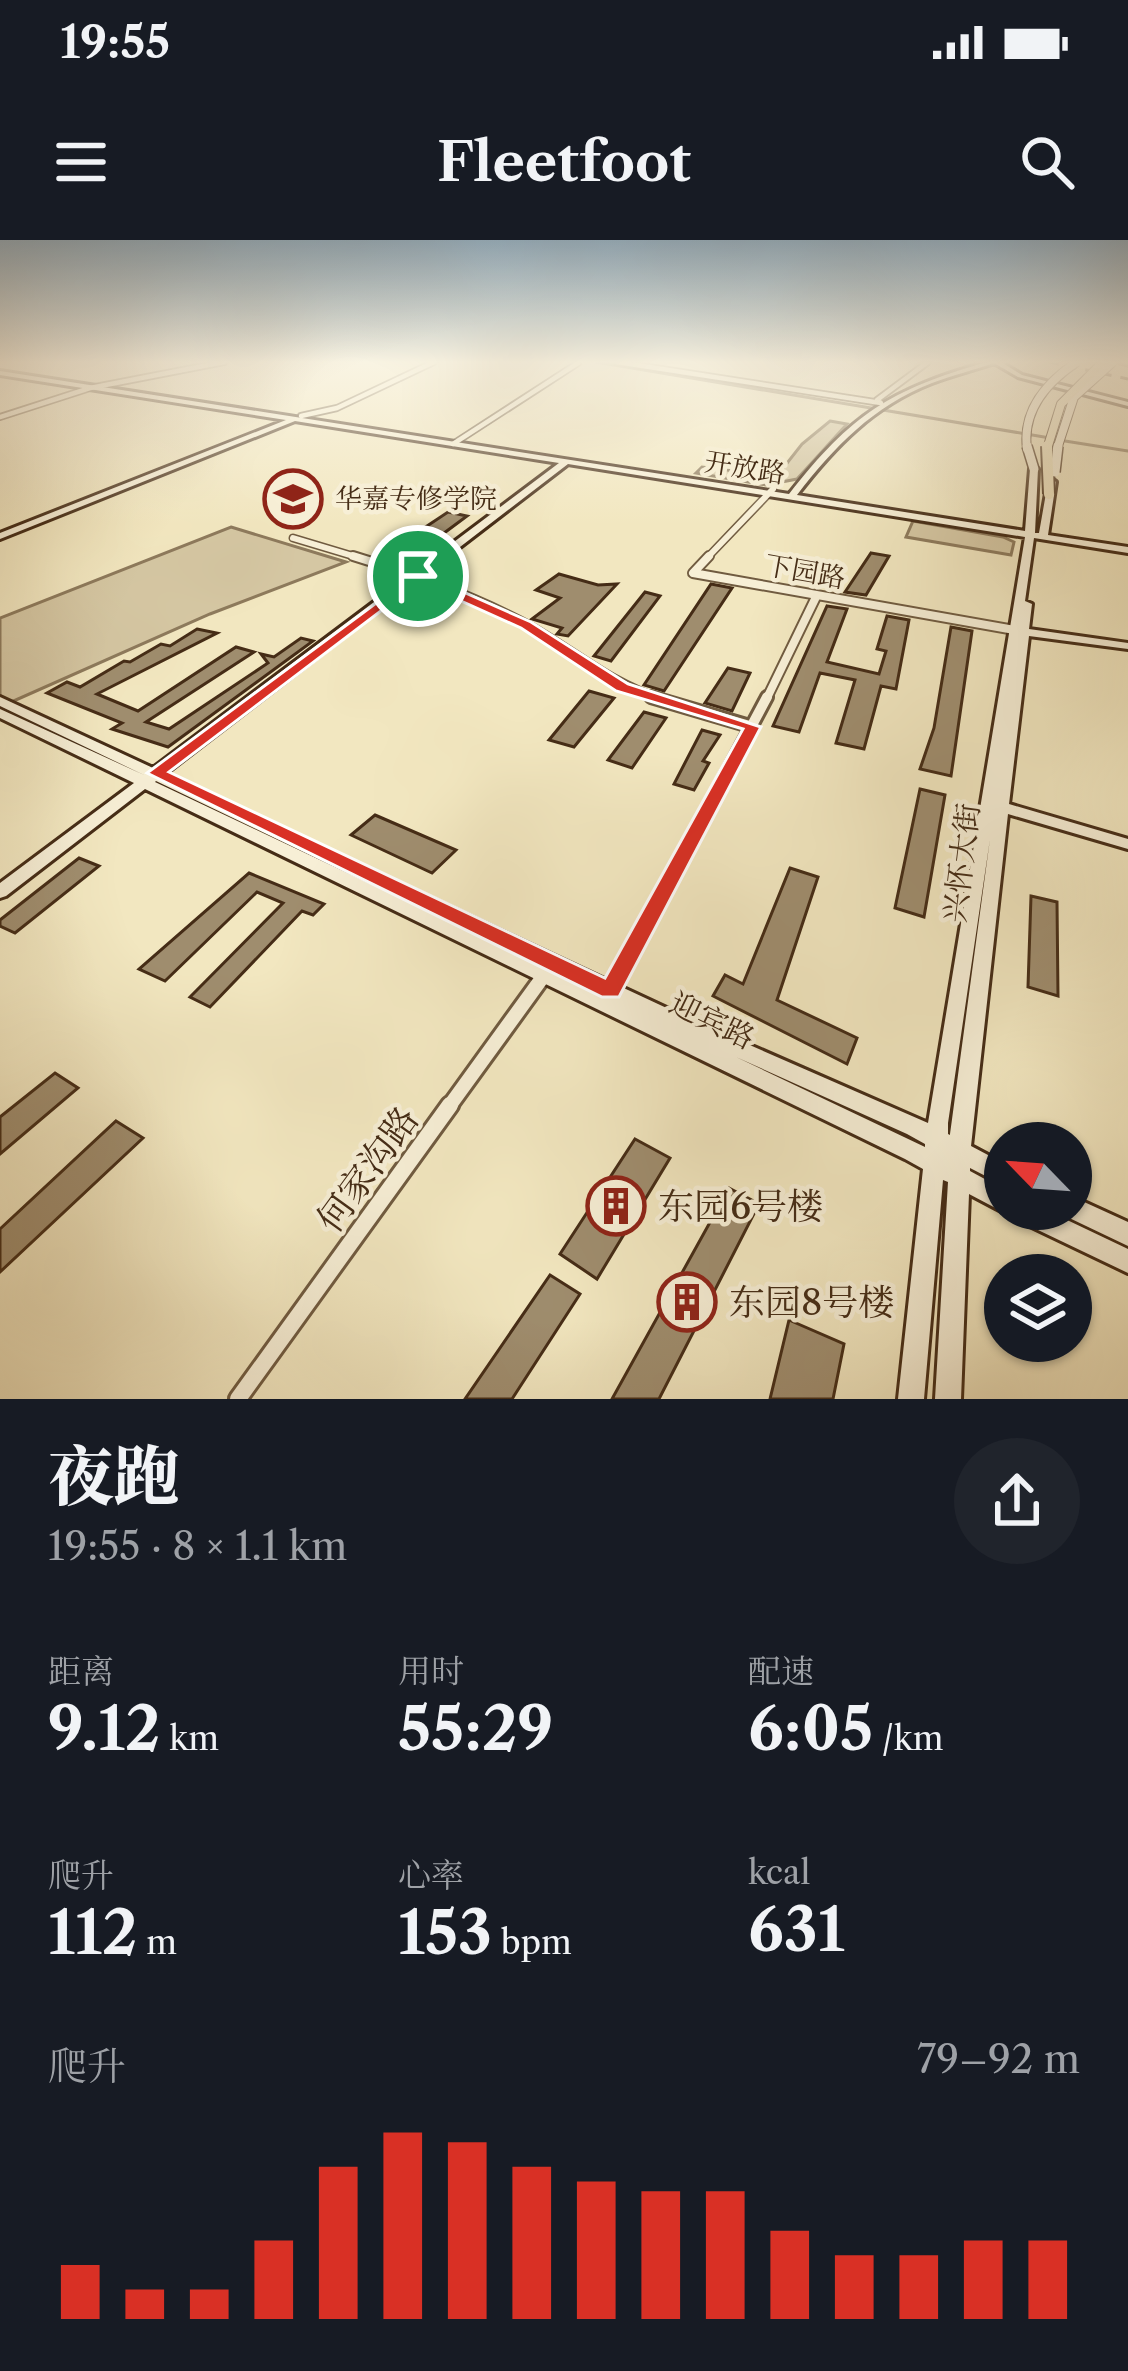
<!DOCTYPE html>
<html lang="zh">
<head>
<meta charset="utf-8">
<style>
	body { margin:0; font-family:"Libre Caslon Text","Noto Serif SC",serif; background:#20242c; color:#f1f3f6; height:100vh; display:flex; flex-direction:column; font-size:45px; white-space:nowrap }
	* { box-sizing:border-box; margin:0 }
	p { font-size:39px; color:#9ea1a6 }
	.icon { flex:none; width:66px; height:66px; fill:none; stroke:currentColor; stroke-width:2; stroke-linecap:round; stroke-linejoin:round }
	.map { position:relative; height:1159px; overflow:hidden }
	.side { display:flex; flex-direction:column; background:#171b24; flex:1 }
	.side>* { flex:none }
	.needle { width:78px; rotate:295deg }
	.controls { position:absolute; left:984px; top:882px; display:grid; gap:24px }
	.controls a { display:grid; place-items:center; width:108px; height:108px; border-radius:50%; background:#171b24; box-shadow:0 3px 9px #0004; font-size:60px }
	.pin { position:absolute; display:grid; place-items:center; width:102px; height:102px; color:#fff; margin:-51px; border:6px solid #fff; border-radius:50%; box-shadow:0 3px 12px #0007 }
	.round { display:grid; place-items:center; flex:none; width:126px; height:126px; border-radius:63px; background:#20242c }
	.headline { display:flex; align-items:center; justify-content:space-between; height:204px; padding:0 48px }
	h1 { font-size:66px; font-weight:800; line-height:90px }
	.stats { display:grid; grid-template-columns:repeat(3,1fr); gap:18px; height:204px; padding:12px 48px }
	.stats div { display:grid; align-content:center }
	.stats b { font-size:60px; font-weight:800 }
	.stats small { font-size:33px; font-weight:400 }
	.stats p { font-size:33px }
	.chart { height:336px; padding:24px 48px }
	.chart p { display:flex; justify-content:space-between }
	.chart svg { width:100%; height:216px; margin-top:12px; stroke:#d93025; stroke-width:6 }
	.status { display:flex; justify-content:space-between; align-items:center; height:84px; padding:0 60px; background:#171b24; direction:ltr }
	.status svg { height:33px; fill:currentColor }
	header { display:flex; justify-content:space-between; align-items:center; height:156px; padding:0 48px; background:#171b24; font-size:54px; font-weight:800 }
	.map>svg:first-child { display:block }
</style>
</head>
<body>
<div class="status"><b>19:55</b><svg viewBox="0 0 49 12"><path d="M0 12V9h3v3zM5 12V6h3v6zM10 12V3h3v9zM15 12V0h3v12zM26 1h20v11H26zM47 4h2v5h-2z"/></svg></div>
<header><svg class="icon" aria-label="menu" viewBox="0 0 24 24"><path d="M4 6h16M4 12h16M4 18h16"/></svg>Fleetfoot<svg class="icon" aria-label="search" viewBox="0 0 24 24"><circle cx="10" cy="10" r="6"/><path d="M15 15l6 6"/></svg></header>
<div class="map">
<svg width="1128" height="1159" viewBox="0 0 1128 1159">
	<rect width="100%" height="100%" fill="#f2e7c0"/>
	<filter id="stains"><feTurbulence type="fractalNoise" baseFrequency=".00167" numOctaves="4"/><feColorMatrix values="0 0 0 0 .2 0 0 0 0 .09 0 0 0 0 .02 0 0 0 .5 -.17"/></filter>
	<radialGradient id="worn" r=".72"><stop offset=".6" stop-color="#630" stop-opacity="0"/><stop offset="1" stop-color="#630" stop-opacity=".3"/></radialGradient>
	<g fill="#d5c7a3" stroke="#8d7a5c" stroke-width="3">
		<path d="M830,181L847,184L797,239L766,245L696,233L702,227L777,236L802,204Z"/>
		<path d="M913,281L1003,297L1014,302L1011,315L906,297Z"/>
		<path d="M231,287L346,322L210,374L0,467V378Z"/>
	</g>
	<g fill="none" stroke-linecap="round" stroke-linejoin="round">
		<g stroke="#897659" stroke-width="3">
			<path d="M596,122L1050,198"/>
			<path d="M1116,123L1128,126"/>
			<path d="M1065,201L1128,211"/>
		</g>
	</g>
	<g fill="#9f8d6e" stroke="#452c16" stroke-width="3">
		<path d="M448,272L467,276L405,322L382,316Z"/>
		<path d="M871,313L889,316L866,355L845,352Z"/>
		<path d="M559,334L598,345L617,344L568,396L557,394L562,388L532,379L560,358L536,350Z"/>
		<path d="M711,344L732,348L664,451L644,445Z"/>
		<path d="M645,352L660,356L611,421L594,416Z"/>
		<path d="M827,366L847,369L827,422L879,434L886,411L877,409L887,376L909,380L896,449L881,446L864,509L836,503L855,440L820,433L799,492L773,486Z"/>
		<path d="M951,387L972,391L951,536L920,529L934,488Z"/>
		<path d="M197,389L217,393L97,454L138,471L236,407L254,412L146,482L169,489L268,423L261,414L274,417L301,398L313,401L168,507L112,489L122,483L47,453L67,442L80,447L124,421L130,422L161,404L170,406Z"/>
		<path d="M728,428L750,433L732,471L705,463Z"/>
		<path d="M589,451L614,458L574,507L549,500Z"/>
		<path d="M644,472L666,478L632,528L608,520Z"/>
		<path d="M702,490L720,495L703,521L709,523L694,550L674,544Z"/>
		<path d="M920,549L945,555L924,677L895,668Z"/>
		<path d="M375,575L456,610L432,633L351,595Z"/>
		<path d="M79,618L99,626L15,693L0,686V680Z"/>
		<path d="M790,628L818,637L777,760L857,798L847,824L713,756L725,735L743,744Z"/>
		<path d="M249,633L324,664L313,675L302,671L210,767L190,757L283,663L257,652L165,741L139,729Z"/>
		<path d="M1031,656L1057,662L1058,756L1028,747Z"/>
		<path d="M55,833L78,848L0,914V877Z"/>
		<path d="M116,881L143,898L0,1032V989Z"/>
		<path d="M635,899L670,918L597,1039L560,1014Z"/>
		<path d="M729,948L759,964L659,1159H612Z"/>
		<path d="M550,1035L580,1054L512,1159H465Z"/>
		<path d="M789,1080L844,1104L833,1159H770Z"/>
	</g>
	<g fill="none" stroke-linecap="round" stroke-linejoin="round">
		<g stroke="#705b40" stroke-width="8">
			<g id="street-far5">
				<path d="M617,122L881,163L877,160L928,122"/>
				<path d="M301,176L337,168L434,122"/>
				<path d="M0,177L90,148L224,122"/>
				<path d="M453,204L578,123"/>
			</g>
		</g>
		<g stroke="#705b40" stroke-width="9">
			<g id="street-far4">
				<path d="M293,298L363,319"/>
				<path d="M706,319L773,249"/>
			</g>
		</g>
		<g stroke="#705b40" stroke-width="12">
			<g id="street-far3">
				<path d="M353,316C412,334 470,355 525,384C572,410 609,444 661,460"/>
				<path d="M709,316L693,333L1020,391"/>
				<path d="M766,460L816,357"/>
			</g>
		</g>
		<g stroke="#705b40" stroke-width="16">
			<g id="street-far2">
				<path d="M651,457L753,487"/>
				<path d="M670,639L767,457"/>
			</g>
		</g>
		<g stroke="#705b40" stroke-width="20">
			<g id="street-far1">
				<path d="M610,750L672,636"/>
				<path d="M448,868L545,734"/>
			</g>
		</g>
		<g stroke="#705b40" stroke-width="22">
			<path id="street" d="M238,1159L450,865"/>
		</g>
		<g stroke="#452c16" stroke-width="6">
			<g id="secondary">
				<path d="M987,122H1001L1022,135L1128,162V166L1018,137L994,123C974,130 953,135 932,143C873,166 834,207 797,255L1025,291L1030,229L1034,227L1038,229L1035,293H1039L1048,242L1052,239L1056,242L1048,295L1128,307V313L1034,298L1025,361L1032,364L1029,389L1128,403V409L1029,396L1009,564L1128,599V609L1008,574L971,906L1005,924V946L970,928V931L1005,950V969H1044L1128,1009V1033L1011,977L1009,972L1005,973L969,954L961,1159H935L948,942L943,940L924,1159H898L923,929L905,919L145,549L6,656L0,658V643L134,543L0,478V469L144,535L0,466V457L153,528L559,223L295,181L0,299V293L286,180L0,135V131L789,254C852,174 889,150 987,122ZM568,224L1025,297L928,883L688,778L165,534ZM156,541L396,656L155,542ZM990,599L950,894V895L948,894V883ZM736,817L907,894L925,904V907Z"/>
				<path d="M1071,956L1128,982V1006L1063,975L1061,969H1071Z"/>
			</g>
		</g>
		<use href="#street-far5" stroke="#f7efd6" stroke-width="4.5"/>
		<use href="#street-far4" stroke="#f7efd6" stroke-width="6"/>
		<use href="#street-far3" stroke="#f7efd6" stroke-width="8"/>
		<use href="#street-far2" stroke="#f7efd6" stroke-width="10"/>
		<use href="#street-far1" stroke="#f7efd6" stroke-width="14"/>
		<use href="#street" stroke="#f7efd6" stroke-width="16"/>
		<use href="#secondary" fill="#f7efd6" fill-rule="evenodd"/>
		<path stroke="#452c16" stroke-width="3" stroke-dasharray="9 9" stroke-linecap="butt" d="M1050,122L1128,139"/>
		<g stroke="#452c16" stroke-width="10" stroke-linecap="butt">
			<g id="secondary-bridge-far1">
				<path d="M1027,209C1022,170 1047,142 1077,122"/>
				<path d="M1057,209L1074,157L1113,122"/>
			</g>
		</g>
		<g stroke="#452c16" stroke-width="12" stroke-linecap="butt">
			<g id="secondary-bridge">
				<path d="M1027,206L1034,229"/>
				<path d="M1055,232L1058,206"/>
			</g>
		</g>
		<g stroke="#452c16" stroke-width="10" stroke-linecap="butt">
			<path id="highway-bridge-far1" d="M1047,209L1061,164L1103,122"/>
		</g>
		<g stroke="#452c16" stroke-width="14" stroke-linecap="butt">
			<path id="highway-bridge" d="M1047,206L1049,254"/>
		</g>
		<use href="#secondary-bridge-far1" stroke="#f7efd6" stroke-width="8"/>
		<use href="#secondary-bridge" stroke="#f7efd6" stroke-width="9"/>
		<use href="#highway-bridge-far1" stroke="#f2e7c0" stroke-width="8"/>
		<use href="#highway-bridge" stroke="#f2e7c0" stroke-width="10"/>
	</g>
	<linearGradient id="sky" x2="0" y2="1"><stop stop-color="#94afc1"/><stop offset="0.43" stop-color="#f9f4e3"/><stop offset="1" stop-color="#f9f4e3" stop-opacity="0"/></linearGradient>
	<rect width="1128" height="284" fill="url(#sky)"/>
	<path fill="#d93025" stroke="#fff" stroke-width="3" fill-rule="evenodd" d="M418,332L531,382L628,444L761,487L619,757H602L147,533ZM419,342L521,388L616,451L743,489L605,738L169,532Z"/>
	<defs>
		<g id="university-ring" transform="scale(3)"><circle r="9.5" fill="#f7efd6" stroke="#8f2418" stroke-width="1.5"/><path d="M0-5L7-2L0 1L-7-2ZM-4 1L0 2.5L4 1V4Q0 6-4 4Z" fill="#8f2418"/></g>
		<g id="building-ring" transform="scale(3)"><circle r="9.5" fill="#f7efd6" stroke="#8f2418" stroke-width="1.5"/><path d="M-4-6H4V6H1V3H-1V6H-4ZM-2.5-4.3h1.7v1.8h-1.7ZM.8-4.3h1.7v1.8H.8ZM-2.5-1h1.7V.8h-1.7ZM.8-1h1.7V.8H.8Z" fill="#8f2418"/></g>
	</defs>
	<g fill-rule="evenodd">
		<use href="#university-ring" x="293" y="259"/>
		<use href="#building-ring" x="616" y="966"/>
		<use href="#building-ring" x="687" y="1062"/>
	</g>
	<g text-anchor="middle" stroke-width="9" stroke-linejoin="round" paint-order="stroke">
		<g font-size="27" fill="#452c16" stroke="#f7efd6">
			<text transform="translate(745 228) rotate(9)" y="9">开放路</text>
			<text transform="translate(805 332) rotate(10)" y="9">下园路</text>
		</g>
		<g font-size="27" fill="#452c16" stroke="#f7efd6" text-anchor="start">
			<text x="335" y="268">华嘉专修学院</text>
		</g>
		<g font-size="30" fill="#452c16" stroke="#f7efd6">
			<text transform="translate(962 623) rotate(-83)" y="10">兴怀大街</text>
			<text transform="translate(712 781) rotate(26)" y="10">迎宾路</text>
		</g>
		<g font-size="36" fill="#452c16" stroke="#f7efd6">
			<text transform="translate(367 929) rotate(-54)" y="13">何家沟路</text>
		</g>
		<g font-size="36" fill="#452c16" stroke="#f7efd6" text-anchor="start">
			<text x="658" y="979">东园6号楼</text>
			<text x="729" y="1075">东园8号楼</text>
		</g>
	</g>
	<rect width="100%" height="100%" filter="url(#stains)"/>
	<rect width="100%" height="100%" fill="url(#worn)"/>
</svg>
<div class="controls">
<a><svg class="needle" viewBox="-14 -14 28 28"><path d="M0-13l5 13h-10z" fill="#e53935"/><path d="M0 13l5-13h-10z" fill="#9ea1a6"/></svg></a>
<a><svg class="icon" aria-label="layers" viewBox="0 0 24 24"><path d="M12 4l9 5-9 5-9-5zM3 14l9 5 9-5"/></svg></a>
</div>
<div class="pin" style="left:418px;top:336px;background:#1e9e55"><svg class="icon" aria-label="arrive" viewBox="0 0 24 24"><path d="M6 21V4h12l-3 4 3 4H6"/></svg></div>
</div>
<section class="side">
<div class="headline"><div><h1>夜跑</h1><p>19:55 · 8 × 1.1 km</p></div><a class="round"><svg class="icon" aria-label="share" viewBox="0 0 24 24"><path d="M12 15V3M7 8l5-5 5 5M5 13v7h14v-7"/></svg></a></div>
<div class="stats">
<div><p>距离</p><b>9.12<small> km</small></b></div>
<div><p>用时</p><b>55:29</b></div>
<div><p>配速</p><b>6:05<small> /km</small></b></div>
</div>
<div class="stats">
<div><p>爬升</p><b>112<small> m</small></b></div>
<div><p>心率</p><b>153<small> bpm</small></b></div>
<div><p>kcal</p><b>631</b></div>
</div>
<div class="chart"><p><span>爬升</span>79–92 m</p>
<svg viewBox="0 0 160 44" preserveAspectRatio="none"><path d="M5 44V33M15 44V38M25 44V38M35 44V28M45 44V13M55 44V6M65 44V8M75 44V13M85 44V16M95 44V18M105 44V18M115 44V26M125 44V31M135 44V31M145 44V28M155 44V28"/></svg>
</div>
</section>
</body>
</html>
